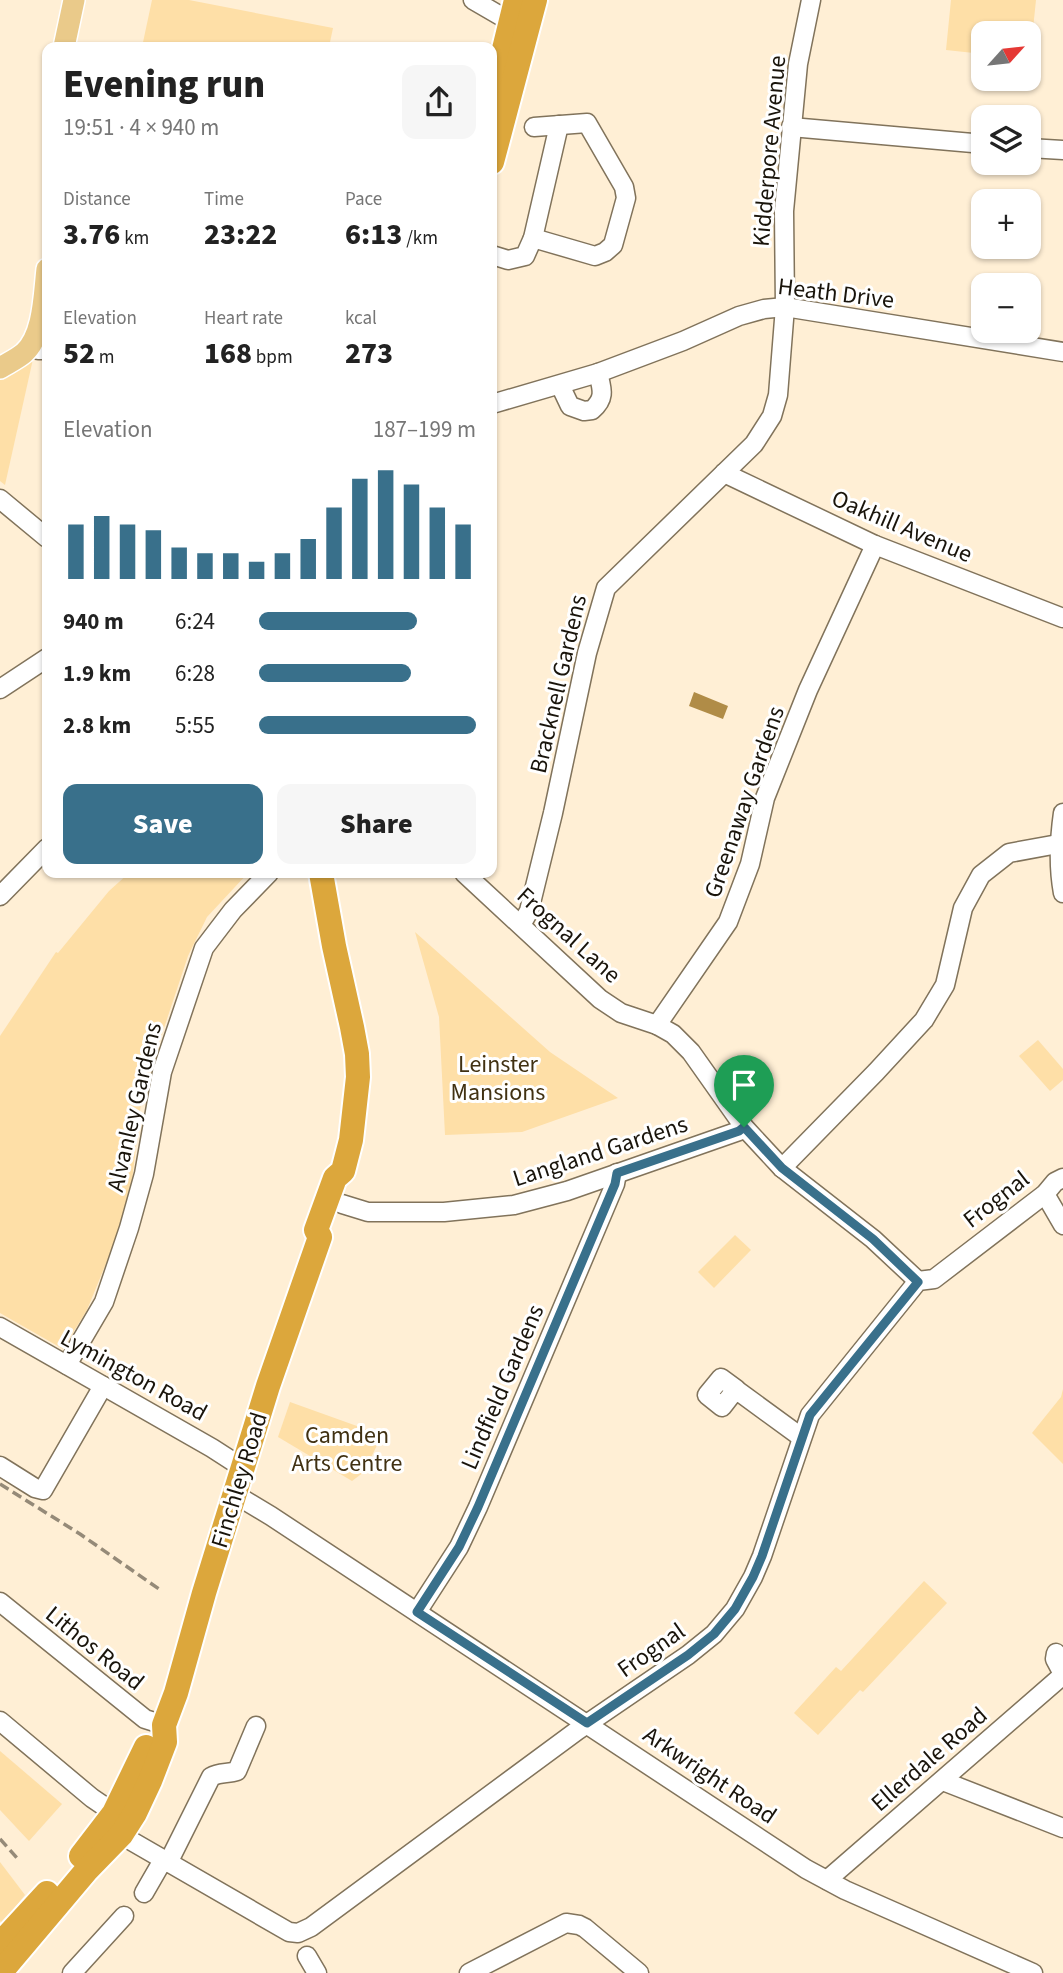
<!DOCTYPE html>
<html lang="en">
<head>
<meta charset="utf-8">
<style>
	body { margin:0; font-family:"Source Sans 3",sans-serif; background:#f6f6f6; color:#222; height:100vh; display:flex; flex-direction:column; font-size:26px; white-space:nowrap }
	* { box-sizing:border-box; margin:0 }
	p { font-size:23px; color:#767676 }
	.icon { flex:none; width:38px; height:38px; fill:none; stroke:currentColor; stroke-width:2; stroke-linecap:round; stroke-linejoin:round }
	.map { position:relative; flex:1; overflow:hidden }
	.details { position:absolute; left:42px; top:42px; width:455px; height:836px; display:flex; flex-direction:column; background:#fff; border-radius:14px; box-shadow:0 2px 5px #0004 }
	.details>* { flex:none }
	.needle { width:46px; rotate:63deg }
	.buttons { position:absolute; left:971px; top:21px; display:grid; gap:14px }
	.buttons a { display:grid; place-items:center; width:70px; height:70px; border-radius:14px; background:#fff; box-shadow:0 2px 5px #0004; font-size:35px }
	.pin { position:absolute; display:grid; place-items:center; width:60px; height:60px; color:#fff; margin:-72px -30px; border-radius:50% 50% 50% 0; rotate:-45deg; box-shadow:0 0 7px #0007 }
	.pin .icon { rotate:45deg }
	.round { display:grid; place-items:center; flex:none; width:74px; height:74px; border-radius:14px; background:#f6f6f6 }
	.head { display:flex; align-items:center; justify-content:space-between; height:119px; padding:0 21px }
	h1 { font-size:38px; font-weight:800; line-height:52px }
	.metrics { display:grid; grid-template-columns:repeat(3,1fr); gap:10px; height:119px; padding:7px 21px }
	.metrics div { display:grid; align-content:center }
	.metrics b { font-size:30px; font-weight:800 }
	.metrics small { font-size:19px; font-weight:400 }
	.metrics p { font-size:19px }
	.chart { height:196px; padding:14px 21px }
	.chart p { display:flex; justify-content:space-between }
	.chart svg { width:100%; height:126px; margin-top:7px; stroke:#39708b; stroke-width:6 }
	.action { display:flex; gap:14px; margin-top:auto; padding:14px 21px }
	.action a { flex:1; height:80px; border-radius:14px; background:#39708b; color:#fff; font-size:28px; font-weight:800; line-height:80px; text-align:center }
	.action a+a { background:#f6f6f6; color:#222 }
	ul { padding:0 21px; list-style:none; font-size:23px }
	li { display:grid; grid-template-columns:112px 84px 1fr; align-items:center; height:52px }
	li i { height:18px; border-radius:9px; background:#39708b }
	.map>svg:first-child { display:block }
</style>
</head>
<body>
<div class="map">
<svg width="1063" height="1973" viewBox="0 0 1063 1973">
	<rect width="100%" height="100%" fill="#ffefd5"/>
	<g fill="#fedfa7">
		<path d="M152,0H189L333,28L329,47H142Z"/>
		<path d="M951,0H1036L1030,58L1029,33H984L983,54L946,50Z"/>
		<path d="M33,359L5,485L0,481V380Z"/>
		<path d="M129,873H248L207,917L188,956L142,1094L132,1181L116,1239L87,1310L63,1349L0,1313V1036L56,952L58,953L109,891Z"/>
		<path d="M415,932L550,1052L618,1098L522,1132L445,1135L439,1017Z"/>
		<path d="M1038,1040L1063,1069V1080L1050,1091L1019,1056Z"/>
		<path d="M735,1235L751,1250L714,1288L698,1272Z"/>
		<path d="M1063,1389V1464L1032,1433L1061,1397Z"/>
		<path d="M290,1402L382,1435L364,1472L352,1481L278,1437Z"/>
		<path d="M924,1581L947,1603L863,1692L860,1690L818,1735L794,1713L836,1667L841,1671Z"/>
		<path d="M0,1751L62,1804L29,1841L0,1810Z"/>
		<path d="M0,1862L25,1895L2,1923L0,1921Z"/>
	</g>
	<path fill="#b08c47" d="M694,692L728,706L723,719L689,706Z"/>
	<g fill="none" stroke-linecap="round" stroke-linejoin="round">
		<g stroke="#81735b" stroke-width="21">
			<g id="minor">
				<path d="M473,0L504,18L520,23"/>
				<path d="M791,127L984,144"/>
				<path d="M1029,148L1063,150"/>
				<path d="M533,238L595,256L605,252L613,245L626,198L624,187L587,123L534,127"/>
				<path d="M492,255L508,260L525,256L533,238L559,125"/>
				<path d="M31,345L38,350H47"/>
				<path d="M560,385L570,406L584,411L592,410C606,398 602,389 598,373"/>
				<path d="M492,404L598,373L683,341L739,316L764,309L785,307L1063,352"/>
				<path d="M724,473L875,545L1063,618"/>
				<path d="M0,499L47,538"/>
				<path d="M0,689L47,658"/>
				<path d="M1063,813C1059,841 1058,866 1063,893"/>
				<path d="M464,873L600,999L621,1013L657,1025L673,1034L691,1052L744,1127L782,1168L873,1239L918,1281"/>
				<path d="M0,896L47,848"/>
				<path d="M521,925L529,911L553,813L587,653L606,588L754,444L772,416L778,395L785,307L784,211L798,64L811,0"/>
				<path d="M657,1025L728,922L750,864L765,798L808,690L875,545"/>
				<path d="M782,1168L876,1072L924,1020L945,985L963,908L981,875L1009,853L1058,844"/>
				<path d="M1045,1194L1063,1225"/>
				<path d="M342,1204L368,1212H444L514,1205L567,1191L739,1131L744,1127"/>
				<path d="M0,1327L212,1448L243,1468"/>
				<path d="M67,1365L104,1302L129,1228L144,1174L162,1072L204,948L233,910L269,873"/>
				<path d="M736,1389L722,1407L707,1395L721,1378L736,1389L738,1391L801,1437"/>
				<path d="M0,1466L35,1488L43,1490L103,1386"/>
				<path d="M236,1495L271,1516L806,1869L845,1890L1033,1973"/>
				<path d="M0,1602L145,1719L164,1725"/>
				<path d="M417,1612L459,1547L478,1507L615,1184L617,1173"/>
				<path d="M1056,1653L1055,1659L1063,1674"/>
				<path d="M0,1721L92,1798L123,1819"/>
				<path d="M943,1781L1063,1828"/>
				<path d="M121,1835L289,1932L298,1933L311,1927L578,1730L688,1655L714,1634L735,1609L753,1577L762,1556L810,1415L918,1281L934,1279L1045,1194L1055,1182L1063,1178"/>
				<path d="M168,1863L211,1777C219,1772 228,1774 237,1771L256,1726"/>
				<path d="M827,1880L1063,1675"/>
				<path d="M144,1893L163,1860"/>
				<path d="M307,1956L317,1973"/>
				<path d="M72,1973L124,1916"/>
				<path d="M469,1973L566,1923L579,1925L585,1928L639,1973"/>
			</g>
		</g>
		<g stroke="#fff" stroke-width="24">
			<g id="major">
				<path d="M64,47L74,0"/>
				<path d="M0,368C8,363 17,359 24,353C44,335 44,294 47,269"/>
			</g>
		</g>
		<g stroke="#fff" stroke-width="28">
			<g id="highway">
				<path d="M492,98L516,0"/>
				<path d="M492,162L535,0"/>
				<path d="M81,1856L114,1813L146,1747"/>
				<path d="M0,1944L47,1893"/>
				<path d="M0,1973L86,1871L121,1835L135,1813L150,1781L165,1742L164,1725L176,1693L204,1593L268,1386L320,1237L316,1230L335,1178L343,1171L351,1140L358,1077L357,1054L352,1027L334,946L321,873"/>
			</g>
		</g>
		<use href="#minor" stroke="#fff" stroke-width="18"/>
		<use href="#major" stroke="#eaca8a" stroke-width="21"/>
		<use href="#highway" stroke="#dca73c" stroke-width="24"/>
		<g stroke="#958a78" stroke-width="3.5" stroke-dasharray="10 5" stroke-linecap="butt">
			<path d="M0,1484L80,1534L159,1589"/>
			<path d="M0,1839L17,1858"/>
		</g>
	</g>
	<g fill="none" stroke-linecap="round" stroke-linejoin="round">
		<g stroke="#fff" stroke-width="14">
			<path id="route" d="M744,1127L782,1168L873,1239L918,1282L810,1415L762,1556L753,1577L735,1609L714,1634L688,1655L587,1723L417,1612L459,1547L478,1507L615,1184L617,1173L739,1131Z"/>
		</g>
		<use href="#route" stroke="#39708b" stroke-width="9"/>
	</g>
	<g text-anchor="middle" stroke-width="6" stroke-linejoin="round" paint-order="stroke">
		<g font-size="24" fill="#19140b" stroke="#fff">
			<text transform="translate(769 151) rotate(-85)" y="8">Kidderpore Avenue</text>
			<text transform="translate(836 293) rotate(7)" y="8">Heath Drive</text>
			<text transform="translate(902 526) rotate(23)" y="8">Oakhill Avenue</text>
			<text transform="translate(558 684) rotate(-77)" y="8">Bracknell Gardens</text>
			<text transform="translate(744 802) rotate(-71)" y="8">Greenaway Gardens</text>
			<text transform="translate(569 935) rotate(42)" y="8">Frognal Lane</text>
			<text transform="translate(134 1107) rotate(-77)" y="8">Alvanley Gardens</text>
			<text transform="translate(600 1151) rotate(-18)" y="8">Langland Gardens</text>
			<text transform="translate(996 1199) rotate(-38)" y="8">Frognal</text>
			<text transform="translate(134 1375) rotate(29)" y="8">Lymington Road</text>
			<text transform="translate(502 1387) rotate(-67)" y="8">Lindfield Gardens</text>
			<text transform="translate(239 1480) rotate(-73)" y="8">Finchley Road</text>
			<text transform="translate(95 1648) rotate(39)" y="8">Lithos Road</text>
			<text transform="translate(651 1650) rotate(-35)" y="8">Frognal</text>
			<text transform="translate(929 1759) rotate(-41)" y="8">Ellerdale Road</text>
			<text transform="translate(710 1775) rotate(34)" y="8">Arkwright Road</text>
		</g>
		<g font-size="24" fill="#413112" stroke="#fff">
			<text x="498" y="1072">Leinster<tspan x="498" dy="28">Mansions</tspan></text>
			<text x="347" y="1443">Camden<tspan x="347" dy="28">Arts Centre</tspan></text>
		</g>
	</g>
</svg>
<div class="buttons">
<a><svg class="needle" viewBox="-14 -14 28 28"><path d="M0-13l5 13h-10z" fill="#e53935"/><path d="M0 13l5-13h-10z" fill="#767676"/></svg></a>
<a><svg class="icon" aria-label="layers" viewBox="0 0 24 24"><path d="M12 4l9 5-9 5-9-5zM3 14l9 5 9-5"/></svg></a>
<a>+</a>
<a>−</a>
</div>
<div class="pin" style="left:744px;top:1127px;background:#1e9e55"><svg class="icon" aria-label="arrive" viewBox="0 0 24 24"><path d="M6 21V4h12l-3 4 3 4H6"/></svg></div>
<section class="details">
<div class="head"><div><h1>Evening run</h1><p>19:51 · 4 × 940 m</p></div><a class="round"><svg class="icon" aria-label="share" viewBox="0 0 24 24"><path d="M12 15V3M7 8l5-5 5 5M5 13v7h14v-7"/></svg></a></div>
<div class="metrics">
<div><p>Distance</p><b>3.76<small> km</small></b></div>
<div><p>Time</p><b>23:22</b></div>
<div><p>Pace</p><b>6:13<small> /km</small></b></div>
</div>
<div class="metrics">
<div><p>Elevation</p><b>52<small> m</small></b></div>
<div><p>Heart rate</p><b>168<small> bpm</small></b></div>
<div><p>kcal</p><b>273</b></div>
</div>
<div class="chart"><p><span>Elevation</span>187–199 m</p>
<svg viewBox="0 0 160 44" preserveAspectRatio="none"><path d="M5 44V25M15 44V22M25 44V25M35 44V27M45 44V33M55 44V35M65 44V35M75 44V38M85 44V35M95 44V30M105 44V19M115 44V9M125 44V6M135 44V11M145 44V19M155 44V25"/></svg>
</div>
<ul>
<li><b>940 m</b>6:24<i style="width:73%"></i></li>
<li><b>1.9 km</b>6:28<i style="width:70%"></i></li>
<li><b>2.8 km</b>5:55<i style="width:100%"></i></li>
</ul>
<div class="action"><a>Save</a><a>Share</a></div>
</section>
</div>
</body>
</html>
